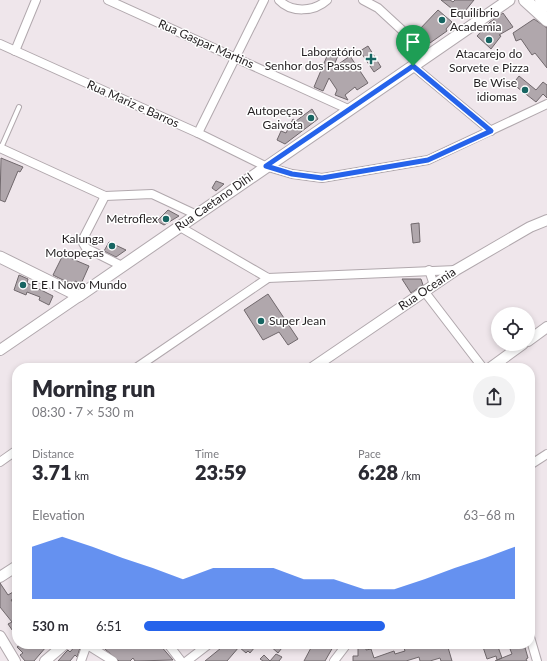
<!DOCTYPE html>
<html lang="en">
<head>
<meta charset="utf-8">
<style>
	body { margin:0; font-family:Lato,sans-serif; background:#f2f2f3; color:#2b2b33; height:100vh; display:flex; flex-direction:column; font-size:15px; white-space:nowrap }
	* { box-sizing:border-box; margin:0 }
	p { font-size:13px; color:#7c7c81 }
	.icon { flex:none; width:22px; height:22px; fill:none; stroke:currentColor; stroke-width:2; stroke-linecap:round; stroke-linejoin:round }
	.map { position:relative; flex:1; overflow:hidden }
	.side { position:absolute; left:12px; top:363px; width:523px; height:286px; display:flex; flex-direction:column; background:#fff; border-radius:16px; box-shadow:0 2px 6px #0003 }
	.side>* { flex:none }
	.buttons { position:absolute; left:491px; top:307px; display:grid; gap:8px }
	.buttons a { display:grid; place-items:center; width:44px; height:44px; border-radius:50%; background:#fff; box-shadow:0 2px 6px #0003; font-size:20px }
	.pin { position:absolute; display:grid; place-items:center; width:34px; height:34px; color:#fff; margin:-41px -17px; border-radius:50% 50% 50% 0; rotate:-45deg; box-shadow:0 0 4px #0007 }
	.pin .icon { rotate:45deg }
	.round { display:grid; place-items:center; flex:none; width:42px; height:42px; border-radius:21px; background:#f2f2f3 }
	.overview { display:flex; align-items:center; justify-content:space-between; height:68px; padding:0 20px }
	h1 { font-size:22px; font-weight:800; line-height:30px }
	.figures { display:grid; grid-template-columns:repeat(3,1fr); gap:6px; height:68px; padding:4px 20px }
	.figures div { display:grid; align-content:center }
	.figures b { font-size:20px; font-weight:800 }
	.figures small { font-size:11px; font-weight:400 }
	.figures p { font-size:11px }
	.chart { height:112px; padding:8px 20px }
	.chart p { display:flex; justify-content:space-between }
	.chart svg { width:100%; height:72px; margin-top:4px; fill:#2563eb; opacity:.7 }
	ul { padding:0 20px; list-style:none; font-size:13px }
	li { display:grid; grid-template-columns:64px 48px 1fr; align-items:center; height:30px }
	li i { height:10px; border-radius:5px; background:#2563eb }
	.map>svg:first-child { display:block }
</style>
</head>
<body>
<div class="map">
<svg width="547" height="661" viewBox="0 0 547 661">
	<rect width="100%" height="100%" fill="#efe6eb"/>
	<g fill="#b0a7ac" stroke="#70686c">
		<path d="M441,0H450L453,2L455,0H474L461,16Z"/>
		<path d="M438,10L452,22L446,29L447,31L430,43L417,32Z"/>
		<path d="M503,13L513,27L499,35L501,36L491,49L477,36L490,22Z"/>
		<path d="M534,19L547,28V68L535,53L532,55L521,39L516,41L513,33Z"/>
		<path d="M368,46L381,67L374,72L360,51Z"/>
		<path d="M330,49L339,53L333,68L350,56L368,83L357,90L355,87L345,95L348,100L335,95L337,90L329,78L323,91L314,87Z"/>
		<path d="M519,76L536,90L543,82L547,85V98L543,94L536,102L513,84Z"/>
		<path d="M312,109L318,119L285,144L277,140L281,131L286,133L293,119L296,121Z"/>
		<path d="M1,158L23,167L20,172L18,171L5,202L0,200Z"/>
		<path d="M216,181L224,184L216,191L212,188Z"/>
		<path d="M168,210L179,216L164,225L157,221Z"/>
		<path d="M419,223L420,242L413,243L411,224Z"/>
		<path d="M109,242L126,250L116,257L104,251Z"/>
		<path d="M63,255L89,266L81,284L75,281L73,285L53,275Z"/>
		<path d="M19,275L28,279L27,283L53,296L49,305L39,300L40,297L27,292L26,295L14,290Z"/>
		<path d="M402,279H421L423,285L411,293Z"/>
		<path d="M268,294L298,339L288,345L279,332L263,340L244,310Z"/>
		<path d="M0,583L8,595L13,592L16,597L11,600L17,608V637L8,624L12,622L0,607Z"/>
		<path d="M21,644H43L46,647L34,661H25L20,655L23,653L17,647Z"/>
		<path d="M77,644L81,645L77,657L75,655L70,661H58L65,653L68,650L70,652Z"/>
		<path d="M99,644H159L173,660L135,661L133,658L130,661H119Z"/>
		<path d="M226,644H252L255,647L250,653L248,651L246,653L239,647L227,661H205Z"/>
		<path d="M268,644H285L278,653Z"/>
		<path d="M313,644H332L331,646L333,647L325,661H304Z"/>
		<path d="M426,644H447L452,661H441L440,658L430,661H420L419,657L406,661H353V656H358V647H366V650L371,649L374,658L394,651L395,654L405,651L404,648Z"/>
		<path d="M482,644H497L502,658L512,654L510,649L513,647V646L524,644L528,658L526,659L527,661H495L502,658L497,660L496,656L487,659Z"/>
		<path d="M276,654L282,657L279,661H263L260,659L264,655L270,661Z"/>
	</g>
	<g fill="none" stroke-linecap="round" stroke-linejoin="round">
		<g stroke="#b1a8ad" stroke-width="6">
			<path id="service" d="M1,148L19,107"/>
		</g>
		<g stroke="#b1a8ad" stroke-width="10">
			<g id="minor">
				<path d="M108,0L348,109"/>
				<path d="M279,0C291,13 314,12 327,0"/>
				<path d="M363,0L378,8L429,55"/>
				<path d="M0,44L198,133L265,166L292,174L322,178L428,160L547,104"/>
				<path d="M15,51L36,0"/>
				<path d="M413,66L491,131"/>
				<path d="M198,133L264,0"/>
				<path d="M0,148L105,196L152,194L197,215"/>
				<path d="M105,196L84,237L83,243L86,248L122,266"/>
				<path d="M180,227L268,278L456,270"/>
				<path d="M429,270L434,285"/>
				<path d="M424,291L483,368"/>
				<path d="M136,368L268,278"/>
				<path d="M0,462L17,450"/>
				<path d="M530,465L547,454"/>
				<path d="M530,637L537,661"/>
				<path d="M86,644L113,661"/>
				<path d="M168,644L181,661"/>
				<path d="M81,661L87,644"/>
				<path d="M187,661L209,644"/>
				<path d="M334,661L347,644"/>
			</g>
		</g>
		<g stroke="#b1a8ad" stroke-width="12">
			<g id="tertiary">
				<path d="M528,341L547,327"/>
				<path d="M0,350L79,296"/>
				<path d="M312,368L456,270L530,227L547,220"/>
				<path d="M490,368L523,344"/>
				<path d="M0,577L17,566"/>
				<path d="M0,636L15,661"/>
				<path d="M45,661L65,644"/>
			</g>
		</g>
		<g stroke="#b1a8ad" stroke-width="13">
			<path id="secondary" d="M0,257L79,296L509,0"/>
		</g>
		<g stroke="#b1a8ad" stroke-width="14">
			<g id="primary">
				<path d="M525,0L547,20"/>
				<path d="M541,0L547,6"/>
			</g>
		</g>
		<use href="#service" stroke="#fff" stroke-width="4"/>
		<use href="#minor" stroke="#fff" stroke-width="8"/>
		<use href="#tertiary" stroke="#fff" stroke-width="10"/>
		<use href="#secondary" stroke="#fff" stroke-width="11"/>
		<use href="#primary" stroke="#fff" stroke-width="12"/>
	</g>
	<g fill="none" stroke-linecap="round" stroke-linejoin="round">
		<g stroke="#fff" stroke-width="8">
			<path id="route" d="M413,66L491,131L428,160L322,178L292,174L266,166Z"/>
		</g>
		<use href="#route" stroke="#2563eb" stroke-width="5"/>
	</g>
	<g fill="#176562" stroke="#fff" stroke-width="1.5">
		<circle cx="442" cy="20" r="4"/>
		<circle cx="489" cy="40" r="4"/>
		<path d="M369 53h4v4h4v4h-4v4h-4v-4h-4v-4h4z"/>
		<circle cx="525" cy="90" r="4"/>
		<circle cx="311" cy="118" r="4"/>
		<circle cx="166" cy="219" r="4"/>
		<circle cx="112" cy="246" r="4"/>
		<circle cx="23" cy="285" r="4"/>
		<circle cx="261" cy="321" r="4"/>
	</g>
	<g text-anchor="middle" stroke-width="3" stroke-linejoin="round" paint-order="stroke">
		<g font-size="12" fill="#231f21" stroke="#fff" text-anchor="end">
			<text x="450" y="17" text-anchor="start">Equilíbrio<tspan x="450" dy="14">Academia</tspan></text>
			<text x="362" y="56">Laboratório<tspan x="362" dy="14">Senhor dos Passos</tspan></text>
			<text x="489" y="58" text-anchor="middle">Atacarejo do<tspan x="489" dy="14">Sorvete e Pizza</tspan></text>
			<text x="517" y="87">Be Wise<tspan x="517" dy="14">idiomas</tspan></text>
			<text x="303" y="115">Autopeças<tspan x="303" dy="14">Gaivota</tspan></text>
			<text x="158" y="223">Metroflex</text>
			<text x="104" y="243">Kalunga<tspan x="104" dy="14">Motopeças</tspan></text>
			<text x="31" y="289" text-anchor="start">E E I Novo Mundo</text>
			<text x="269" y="325" text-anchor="start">Super Jean</text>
		</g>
		<g font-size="12" fill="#231f21" stroke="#fff">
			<text transform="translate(206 44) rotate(24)" y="4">Rua Gaspar Martins</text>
			<text transform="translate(133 104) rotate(24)" y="4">Rua Mariz e Barros</text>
			<text transform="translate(214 202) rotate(-35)" y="4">Rua Caetano Dihl</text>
			<text transform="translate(427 289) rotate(-34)" y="4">Rua Oceania</text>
		</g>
	</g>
</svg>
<div class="buttons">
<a><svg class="icon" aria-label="locate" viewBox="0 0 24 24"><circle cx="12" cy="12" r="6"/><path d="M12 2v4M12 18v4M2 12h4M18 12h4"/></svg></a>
</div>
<div class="pin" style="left:413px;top:66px;background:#1e9e55"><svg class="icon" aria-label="arrive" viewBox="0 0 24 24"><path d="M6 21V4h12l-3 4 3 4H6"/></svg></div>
<section class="side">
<div class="overview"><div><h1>Morning run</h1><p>08:30 · 7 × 530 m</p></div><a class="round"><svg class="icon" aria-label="share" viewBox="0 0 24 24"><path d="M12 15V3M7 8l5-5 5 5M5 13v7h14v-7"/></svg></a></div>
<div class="figures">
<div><p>Distance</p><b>3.71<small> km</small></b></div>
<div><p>Time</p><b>23:59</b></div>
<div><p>Pace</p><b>6:28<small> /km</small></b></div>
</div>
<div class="chart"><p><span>Elevation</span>63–68 m</p>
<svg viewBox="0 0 160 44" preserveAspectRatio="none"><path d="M0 44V12L10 6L20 12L30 19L40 25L50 32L60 25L70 25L80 25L90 32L100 32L110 38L120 38L130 32L140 25L150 19L160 12V44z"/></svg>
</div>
<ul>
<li><b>530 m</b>6:51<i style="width:65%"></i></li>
</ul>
</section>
</div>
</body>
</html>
